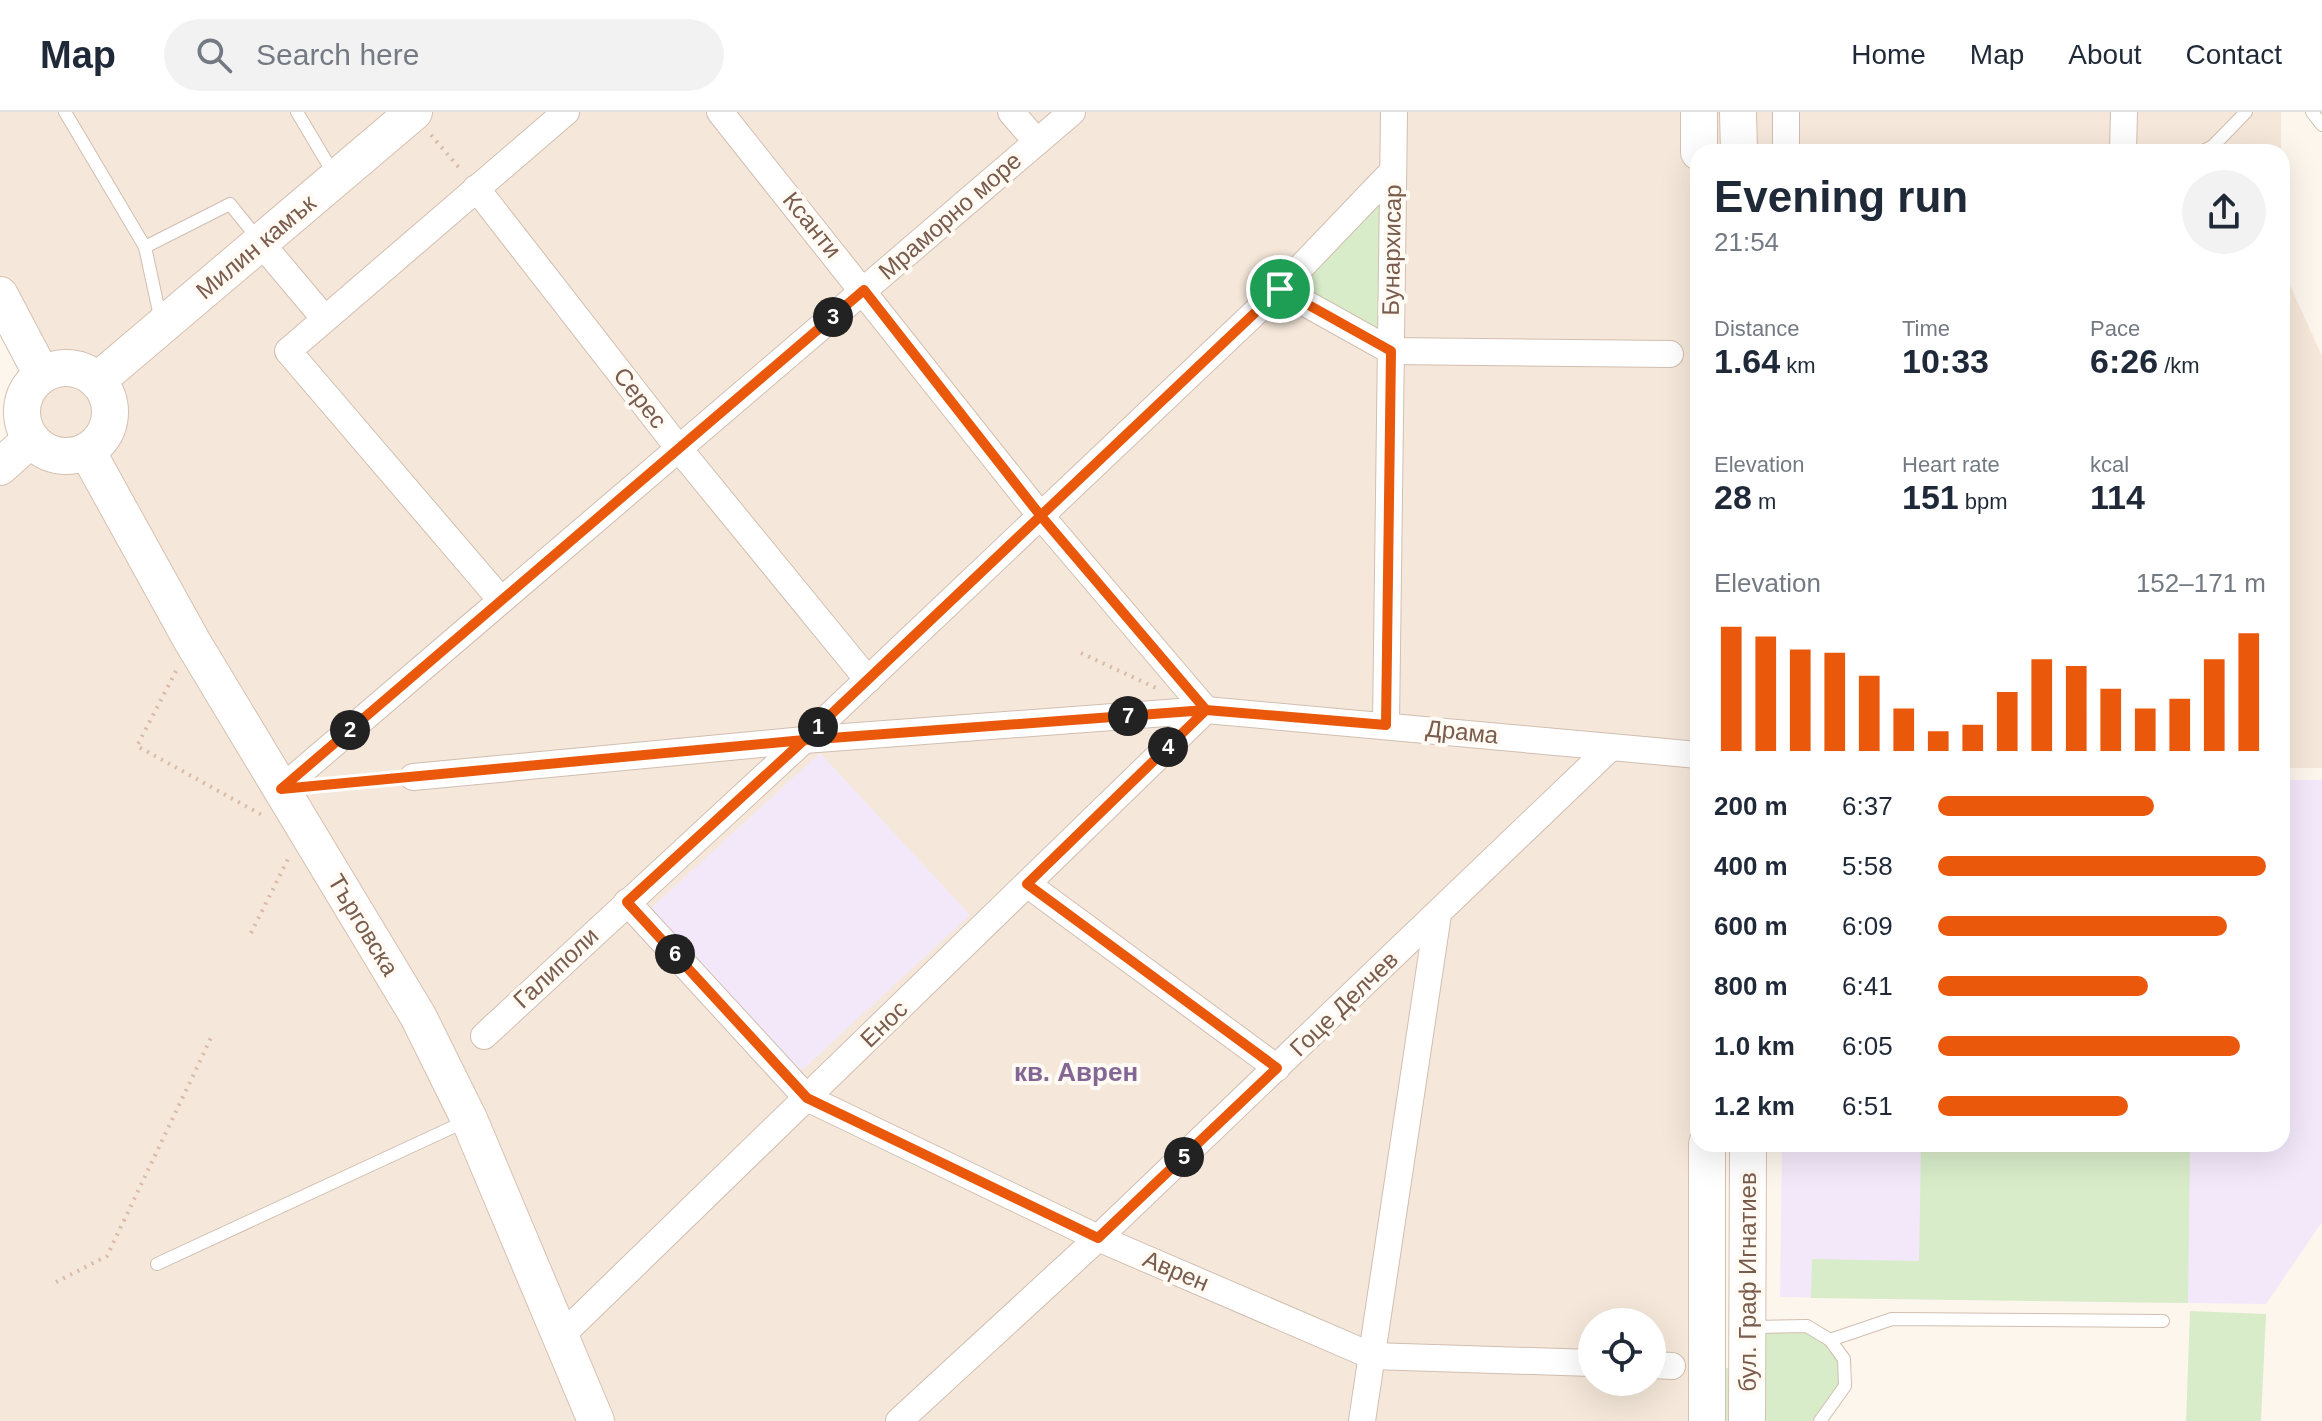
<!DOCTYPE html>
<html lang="en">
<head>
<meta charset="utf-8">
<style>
	body { margin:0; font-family:Arial,sans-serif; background:#f2f2f3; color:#1f2937; height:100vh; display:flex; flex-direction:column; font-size:30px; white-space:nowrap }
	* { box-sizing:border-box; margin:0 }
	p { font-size:26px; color:#747a83 }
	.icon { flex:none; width:44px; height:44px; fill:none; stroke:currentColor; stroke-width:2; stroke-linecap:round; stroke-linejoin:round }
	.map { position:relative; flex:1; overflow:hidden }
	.drawer { position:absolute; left:1690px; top:32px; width:600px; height:1008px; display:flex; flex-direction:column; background:#fff; border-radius:24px; box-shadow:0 8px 32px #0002 }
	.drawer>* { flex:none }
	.fabs { position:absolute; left:1578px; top:1196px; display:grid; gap:16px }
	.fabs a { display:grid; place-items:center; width:88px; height:88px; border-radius:50%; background:#fff; box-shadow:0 8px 32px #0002; font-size:40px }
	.pin { position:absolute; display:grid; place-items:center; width:68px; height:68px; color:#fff; margin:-34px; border:4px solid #fff; border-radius:50%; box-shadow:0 2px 8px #0007 }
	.km { position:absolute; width:40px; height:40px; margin:-20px; border-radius:50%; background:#222; color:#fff; font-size:22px; line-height:40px; text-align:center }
	.round { display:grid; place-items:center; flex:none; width:84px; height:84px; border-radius:42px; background:#f2f2f3 }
	.summary { display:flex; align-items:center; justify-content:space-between; height:136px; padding:0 24px }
	h1 { font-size:44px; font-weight:700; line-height:60px }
	.figures { display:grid; grid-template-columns:repeat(3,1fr); gap:12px; height:136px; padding:8px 24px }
	.figures div { display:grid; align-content:center }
	.figures b { font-size:34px; font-weight:700 }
	.figures small { font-size:22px; font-weight:400 }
	.figures p { font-size:22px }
	.chart { height:224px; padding:16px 24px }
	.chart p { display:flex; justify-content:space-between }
	.chart svg { width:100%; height:144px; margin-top:8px; stroke:#ea580c; stroke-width:6 }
	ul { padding:0 24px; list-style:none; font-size:26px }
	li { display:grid; grid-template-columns:128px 96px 1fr; align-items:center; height:60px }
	li i { height:20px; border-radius:10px; background:#ea580c }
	header { display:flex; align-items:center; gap:48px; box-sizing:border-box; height:112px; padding:0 40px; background:#fff; border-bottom:2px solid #e0e1e3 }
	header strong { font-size:38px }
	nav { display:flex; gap:44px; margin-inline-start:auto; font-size:28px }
	.search { width:560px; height:72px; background:#f2f2f3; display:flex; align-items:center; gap:20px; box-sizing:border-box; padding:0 28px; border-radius:44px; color:#747a83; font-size:30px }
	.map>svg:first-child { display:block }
</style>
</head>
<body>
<header>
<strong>Map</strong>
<div class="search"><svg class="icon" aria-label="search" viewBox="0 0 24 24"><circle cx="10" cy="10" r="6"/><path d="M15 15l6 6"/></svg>Search here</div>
<nav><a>Home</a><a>Map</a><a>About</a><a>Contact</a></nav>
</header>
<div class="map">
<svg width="2322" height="1309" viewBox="0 0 2322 1309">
	<rect width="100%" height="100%" fill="#fdf6ec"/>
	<g fill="#f5e8da" fill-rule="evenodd">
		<path d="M0,0H2281V40H1698V1032L1707,1309H0V355L25,316L23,293L33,271L0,183ZM1592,1210H1652V1270H1592Z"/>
		<path d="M2282,101L2283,158L2322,244V656H2282Z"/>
	</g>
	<g fill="#f3e8fa">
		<path d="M820,641L970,803L800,960L649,798Z"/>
		<path d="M2282,668H2322V1110L2266,1192L1780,1185L1782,1032H2282Z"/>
	</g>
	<g fill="#d8ecc9">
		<path d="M1393,59L1391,239L1280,177Z"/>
		<path d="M1921,1032H2190L2188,1191L1811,1186L1812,1147L1919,1149Z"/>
		<path d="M2190,1199L2266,1202L2261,1309H2186Z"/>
		<path d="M1807,1214L1844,1247L1845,1274L1820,1309H1707V1255L1747,1257L1748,1215Z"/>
	</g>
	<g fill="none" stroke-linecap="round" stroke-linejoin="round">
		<g stroke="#d1beb0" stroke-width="14">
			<g id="lane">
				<path d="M65,0L145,135"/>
				<path d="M297,0L335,64"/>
				<path d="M2312,0L2322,13"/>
				<path d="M2201,40L2213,34L2246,0"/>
				<path d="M161,209L145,135L230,92L259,128"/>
				<path d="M157,1152L466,1009"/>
				<path d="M1751,1215L1807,1214L1830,1228L1844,1247L1845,1274L1820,1309"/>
				<path d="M1830,1228L1892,1207L2163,1209"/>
			</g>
		</g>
		<g stroke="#d1beb0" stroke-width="28">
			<g id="street">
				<path d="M1011,0L1037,30"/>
				<path d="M1786,0V40"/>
				<path d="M2123,40L2124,0"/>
				<path d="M476,76L680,338L868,568"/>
				<path d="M261,131L324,206"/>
				<path d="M1280,177L1391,239L1670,242"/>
				<path d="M501,488L288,239L566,0"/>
				<path d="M1386,613L1394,0"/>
				<path d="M413,665L804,628L1206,598L1698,643"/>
				<path d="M281,677L1072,0"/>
				<path d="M1027,772L1277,956"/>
				<path d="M627,790L807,986L1098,1126L1372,1244L1592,1251"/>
				<path d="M484,924L804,628L1280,177L1393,59"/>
				<path d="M561,1224L1206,598L1040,403L720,0"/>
				<path d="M1652,1253L1672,1254"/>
				<path d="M899,1309L1098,1126L1611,635"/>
				<path d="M1362,1309L1438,802"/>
			</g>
		</g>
		<g stroke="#d6c0b0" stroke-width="38">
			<g id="secondary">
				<path d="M1699,0V40"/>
				<path d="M1738,0L1739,40"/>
				<path d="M0,183L42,263"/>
				<circle cx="66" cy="300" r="44"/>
				<path d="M97,269L414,0"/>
				<path d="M87,339L192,529L418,904L469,1007L596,1309"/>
				<path d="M0,355L31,327"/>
				<path d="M1707,1309V1032"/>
				<path d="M1747,1309L1748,1032"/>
			</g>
		</g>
		<g stroke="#d9b8a5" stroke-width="4" stroke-dasharray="2 6" stroke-linecap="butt">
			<path d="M431,23L462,59"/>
			<path d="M1081,541L1156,576"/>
			<path d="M176,559L137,634L262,703"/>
			<path d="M323,673L390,667"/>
			<path d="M251,821L289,745"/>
			<path d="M56,1170L107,1144L211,926"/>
		</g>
		<use href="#lane" stroke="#fff" stroke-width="12"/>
		<use href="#street" stroke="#fff" stroke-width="26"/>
		<use href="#secondary" stroke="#fff" stroke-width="36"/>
	</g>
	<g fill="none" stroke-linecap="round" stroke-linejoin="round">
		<g stroke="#fff" stroke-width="16">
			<path id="route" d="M1280,177L804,628L281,677L864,178L1040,403L1206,598L1027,772L1277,956L1098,1126L807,986L627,790L804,628L1206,598L1386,613L1391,239L1280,177"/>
		</g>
		<use href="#route" stroke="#ea580c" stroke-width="10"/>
	</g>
	<g text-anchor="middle" stroke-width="8" stroke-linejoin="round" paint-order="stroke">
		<g font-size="24" fill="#7a5c4d" stroke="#fffaf3">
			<text transform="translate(950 104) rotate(-41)" y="8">Мраморно море</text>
			<text transform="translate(812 113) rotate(51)" y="8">Ксанти</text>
			<text transform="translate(256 135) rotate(-40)" y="8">Милин камък</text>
			<text transform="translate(1392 138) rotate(-89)" y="8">Бунархисар</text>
			<text transform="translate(640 286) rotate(52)" y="8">Серес</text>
			<text transform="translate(1462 620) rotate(6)" y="8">Драма</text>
			<text transform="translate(363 813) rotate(59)" y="8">Търговска</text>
			<text transform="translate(556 856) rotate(-43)" y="8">Галиполи</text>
			<text transform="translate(1344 892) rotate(-44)" y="8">Гоце Делчев</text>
			<text transform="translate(884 912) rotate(-44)" y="8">Енос</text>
			<text transform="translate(1176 1159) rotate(23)" y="8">Аврен</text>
			<text transform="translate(1748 1170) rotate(-90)" y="8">бул. Граф Игнатиев</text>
		</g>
		<g font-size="26" font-weight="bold" fill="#846695" stroke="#fffaf3">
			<text x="1076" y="969">кв. Аврен</text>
		</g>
	</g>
</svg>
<div class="fabs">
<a><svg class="icon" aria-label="locate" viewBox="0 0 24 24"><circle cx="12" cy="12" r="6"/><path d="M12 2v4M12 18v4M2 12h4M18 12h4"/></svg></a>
</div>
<div class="pin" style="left:1280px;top:177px;background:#1e9e55"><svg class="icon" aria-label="arrive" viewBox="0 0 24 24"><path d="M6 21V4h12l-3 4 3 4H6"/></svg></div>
<b class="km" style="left:818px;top:615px">1</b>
<b class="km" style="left:350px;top:618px">2</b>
<b class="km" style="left:833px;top:205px">3</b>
<b class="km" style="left:1168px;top:635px">4</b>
<b class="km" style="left:1184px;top:1045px">5</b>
<b class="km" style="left:675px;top:842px">6</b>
<b class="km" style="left:1128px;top:604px">7</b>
<section class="drawer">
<div class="summary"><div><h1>Evening run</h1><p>21:54</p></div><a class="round"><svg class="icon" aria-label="share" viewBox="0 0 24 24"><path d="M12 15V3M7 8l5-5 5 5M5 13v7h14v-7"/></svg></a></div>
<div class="figures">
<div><p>Distance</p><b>1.64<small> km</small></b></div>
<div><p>Time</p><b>10:33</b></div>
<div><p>Pace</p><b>6:26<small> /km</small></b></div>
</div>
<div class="figures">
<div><p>Elevation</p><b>28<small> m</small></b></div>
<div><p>Heart rate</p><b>151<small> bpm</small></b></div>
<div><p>kcal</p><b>114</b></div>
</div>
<div class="chart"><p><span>Elevation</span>152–171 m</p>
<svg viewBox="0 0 160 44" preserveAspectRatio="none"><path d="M5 44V6M15 44V9M25 44V13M35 44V14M45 44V21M55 44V31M65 44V38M75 44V36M85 44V26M95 44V16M105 44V18M115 44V25M125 44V31M135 44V28M145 44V16M155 44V8"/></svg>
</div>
<ul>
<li><b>200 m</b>6:37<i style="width:66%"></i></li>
<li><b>400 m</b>5:58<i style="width:100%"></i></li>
<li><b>600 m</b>6:09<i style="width:88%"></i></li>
<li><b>800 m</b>6:41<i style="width:64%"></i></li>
<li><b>1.0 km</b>6:05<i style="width:92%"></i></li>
<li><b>1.2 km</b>6:51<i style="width:58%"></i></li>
</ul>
</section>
</div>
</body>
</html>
